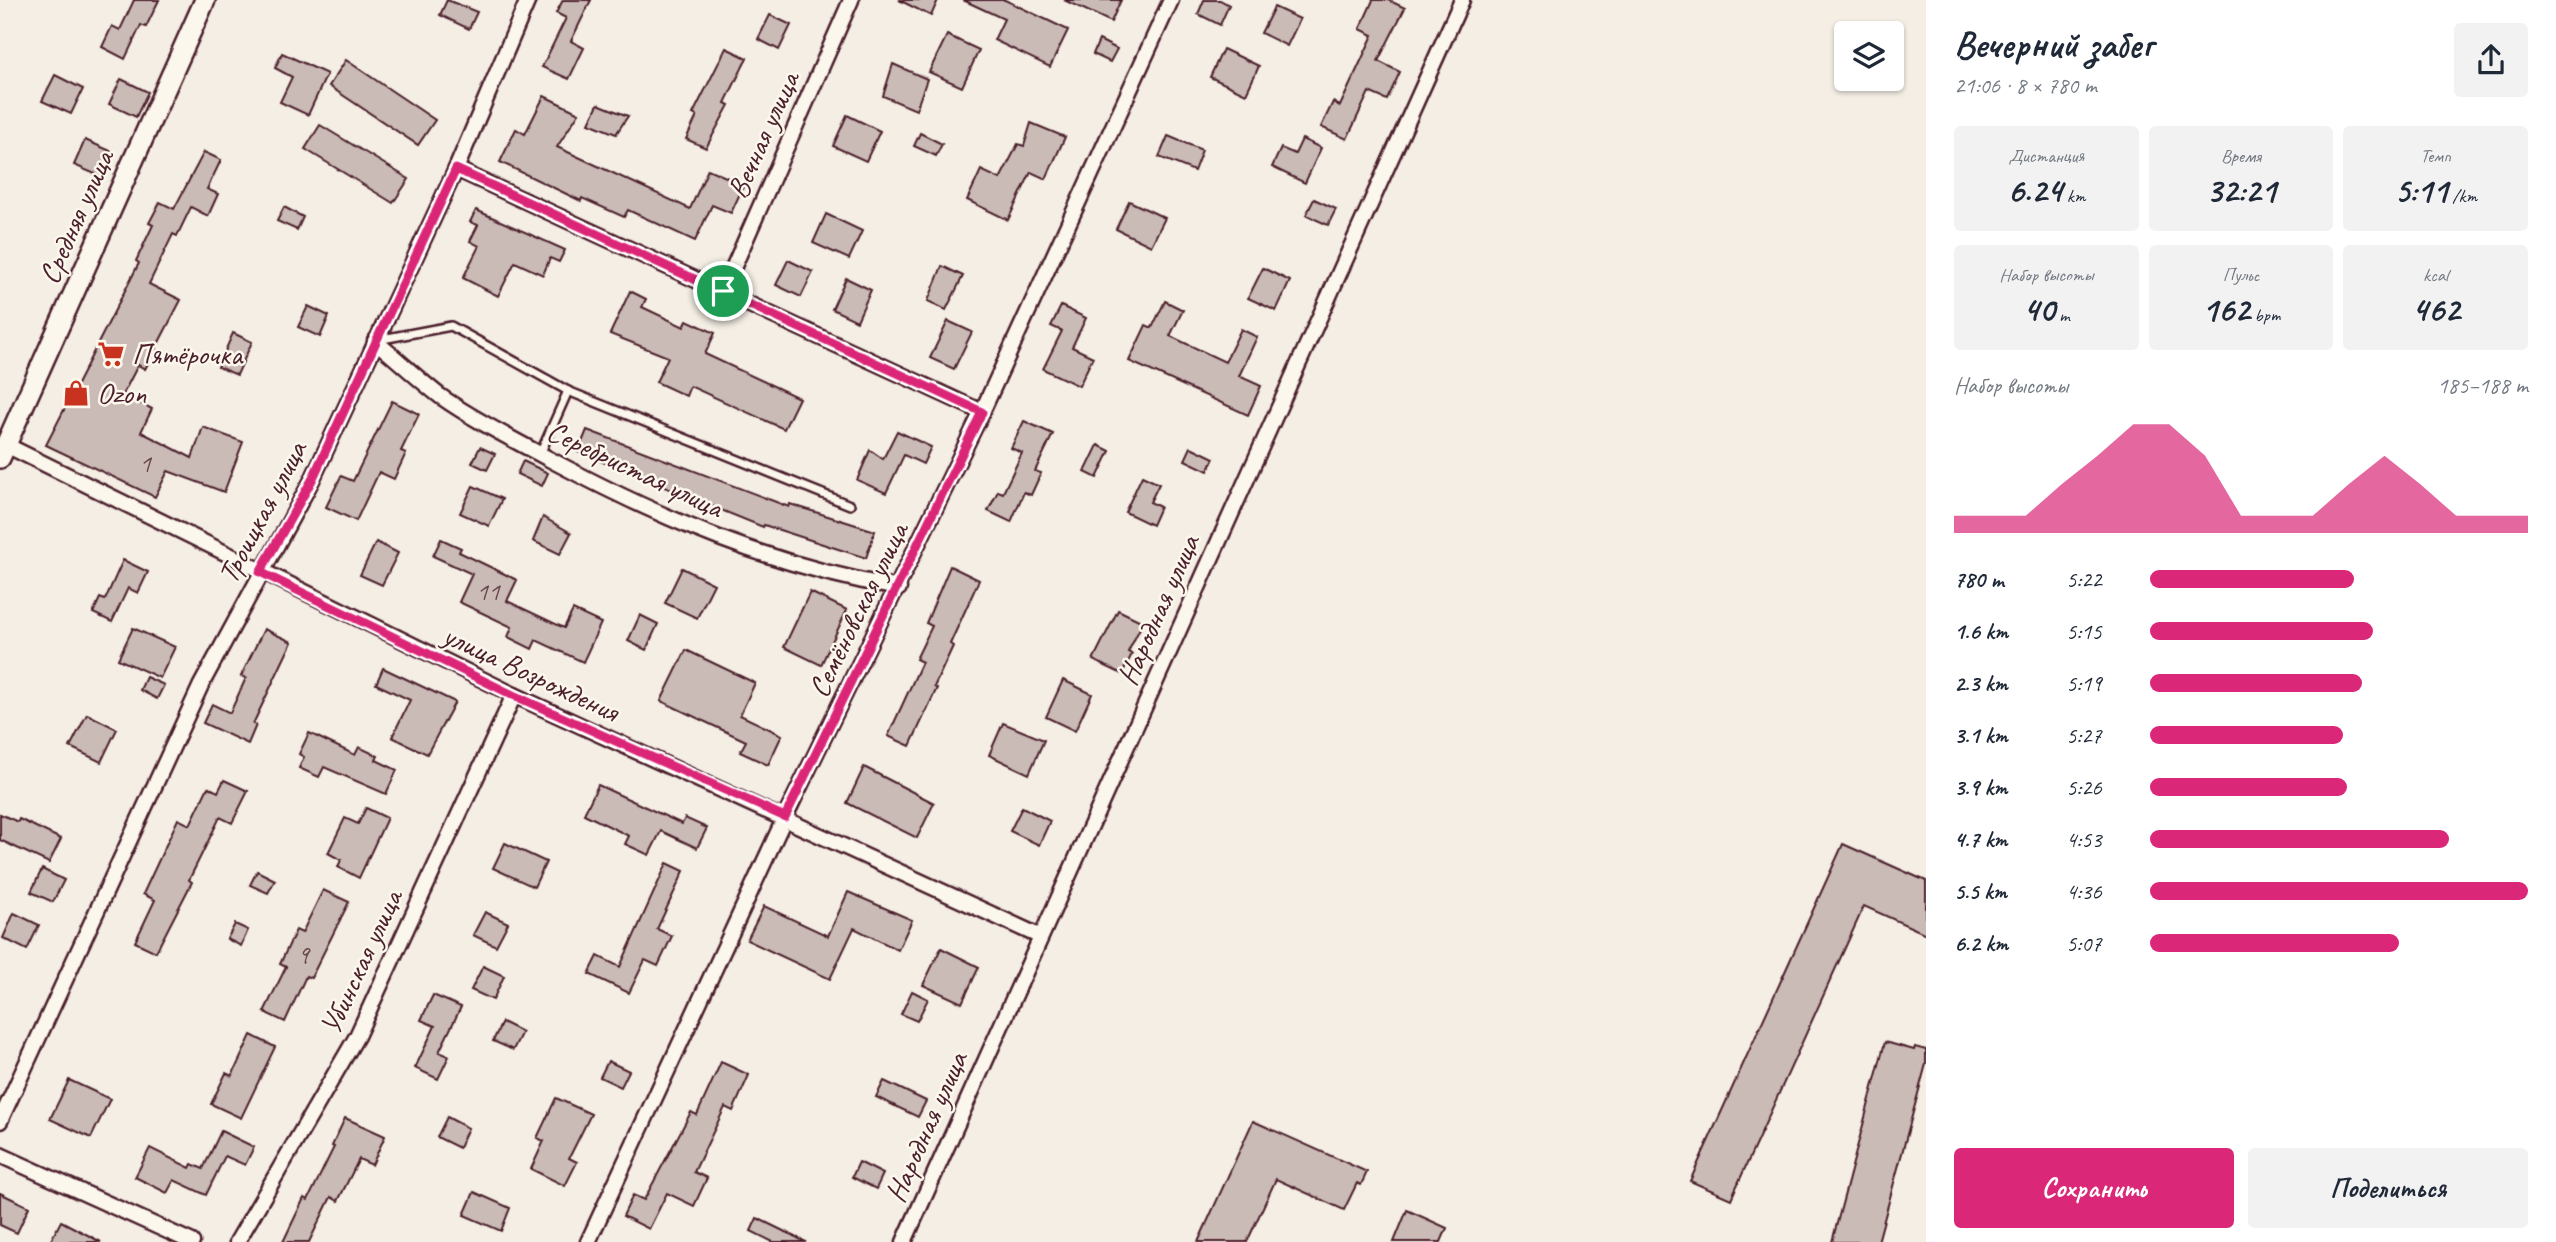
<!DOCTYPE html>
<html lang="ru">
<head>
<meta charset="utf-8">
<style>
	body { margin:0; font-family:Caveat,sans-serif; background:#f2f2f3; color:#1f2937; height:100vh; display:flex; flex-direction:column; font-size:26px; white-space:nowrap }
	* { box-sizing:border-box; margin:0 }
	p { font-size:23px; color:#747a83 }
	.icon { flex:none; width:38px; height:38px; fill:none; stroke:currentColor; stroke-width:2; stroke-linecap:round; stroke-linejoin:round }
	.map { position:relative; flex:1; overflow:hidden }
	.details { display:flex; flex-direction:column; background:#fff; width:630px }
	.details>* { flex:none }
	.controls { position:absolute; left:1834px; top:21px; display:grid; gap:14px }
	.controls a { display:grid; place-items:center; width:70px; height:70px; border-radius:7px; background:#fff; box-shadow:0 2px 5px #0004; font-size:35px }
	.pin { position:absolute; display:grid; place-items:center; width:60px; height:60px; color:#fff; margin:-30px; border:4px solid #fff; border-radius:50%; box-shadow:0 2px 7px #0007 }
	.round { display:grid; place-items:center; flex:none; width:74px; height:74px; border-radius:7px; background:#f2f2f3 }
	.head { display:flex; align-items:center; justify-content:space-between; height:119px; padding:0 28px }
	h1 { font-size:38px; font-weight:800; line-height:52px }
	.figures { display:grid; grid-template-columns:repeat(3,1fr); gap:10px; height:119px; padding:7px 28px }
	.figures div { display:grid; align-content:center; border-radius:7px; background:#f2f2f3; text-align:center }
	.figures b { font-size:35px; font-weight:800 }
	.figures small { font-size:19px; font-weight:400 }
	.figures p { font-size:19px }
	.chart { height:196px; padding:14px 28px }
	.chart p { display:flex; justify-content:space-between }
	.chart svg { width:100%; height:126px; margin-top:7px; fill:#db2777; opacity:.7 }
	.action { display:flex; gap:14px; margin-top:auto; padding:14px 28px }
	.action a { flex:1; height:80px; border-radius:7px; background:#db2777; color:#fff; font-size:28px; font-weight:800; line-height:80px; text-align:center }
	.action a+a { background:#f2f2f3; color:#1f2937 }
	ul { padding:0 28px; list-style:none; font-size:23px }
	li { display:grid; grid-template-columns:112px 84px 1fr; align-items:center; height:52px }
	li i { height:18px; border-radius:9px; background:#db2777 }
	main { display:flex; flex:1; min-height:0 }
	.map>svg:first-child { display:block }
</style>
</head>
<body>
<main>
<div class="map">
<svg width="1926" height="1242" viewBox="0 0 1926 1242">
	<rect width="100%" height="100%" fill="#f4eee4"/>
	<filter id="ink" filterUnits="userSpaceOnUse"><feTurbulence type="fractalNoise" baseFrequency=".0143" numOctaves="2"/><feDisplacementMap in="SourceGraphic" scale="14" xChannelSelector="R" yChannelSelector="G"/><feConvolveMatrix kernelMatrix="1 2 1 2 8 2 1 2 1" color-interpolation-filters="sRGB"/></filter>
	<g filter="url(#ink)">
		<g fill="#cabbb6" stroke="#4a1f2b" stroke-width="2">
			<path d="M134,0H159L146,27L141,25L125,59L102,47L112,26L120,30Z"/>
			<path d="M447,0L477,12L469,29L440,15Z"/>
			<path d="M563,0H591L571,41L584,48L569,79L542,67L566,18L556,13Z"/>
			<path d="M899,0H938L931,16Z"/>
			<path d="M963,0H1005L1068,30L1050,67L994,40L1004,19Z"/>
			<path d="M1064,0H1121L1111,22Z"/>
			<path d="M1204,0H1220L1229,5L1220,25L1198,14Z"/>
			<path d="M1373,0H1388L1405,8L1378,61L1400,72L1387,100L1369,92L1347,139L1321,127L1333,102L1340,106L1373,35L1360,29Z"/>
			<path d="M1274,7L1300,19L1287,46L1261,33Z"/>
			<path d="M770,15L791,25L779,50L758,39Z"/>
			<path d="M947,35L979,50L962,87L929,72Z"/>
			<path d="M1099,40L1117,49L1110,62L1093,54Z"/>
			<path d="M726,48L747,58L725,103L729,105L706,148L686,139L697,116L693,114Z"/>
			<path d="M1223,49L1259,66L1246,94L1210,77Z"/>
			<path d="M282,53L327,74L308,115L280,102L292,77L275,68Z"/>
			<path d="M346,60L435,120L418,145L329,86Z"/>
			<path d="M893,64L927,79L916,110L883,96Z"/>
			<path d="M55,75L83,89L71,114L42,101Z"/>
			<path d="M121,79L148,92L136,117L109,104Z"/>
			<path d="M544,96L579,113L557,147L690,209L708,169L744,185L731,213L712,205L695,241L628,210L624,217L582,198L581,201L500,162L516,129L525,134Z"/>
			<path d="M598,104L628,116L616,134L589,123Z"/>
			<path d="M847,115L880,131L866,161L833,146Z"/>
			<path d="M1031,123L1065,137L1046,179L1031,172L1008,220L967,200L981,170L1000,179L1018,144L1024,146Z"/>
			<path d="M320,125L409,179L393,203L305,149Z"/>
			<path d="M920,133L942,144L936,156L914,146Z"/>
			<path d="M1168,136L1202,150L1194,171L1159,157Z"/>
			<path d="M1302,139L1321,148L1305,183L1272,167L1281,148L1295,154Z"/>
			<path d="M85,140L113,152L102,177L74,165Z"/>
			<path d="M204,152L221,160L207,189L218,194L208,216L191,207L177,236L173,234L149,284L181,300L145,369L138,365L123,394L152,409L141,432L192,458L203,427L243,442L224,492L168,471L155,497L46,445L139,263L136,261L153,225L149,223L160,202L174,209Z"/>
			<path d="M1314,199L1336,209L1328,225L1306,215Z"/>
			<path d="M1129,201L1165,218L1151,246L1116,229Z"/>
			<path d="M284,207L303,217L297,230L277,221Z"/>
			<path d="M476,210L565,250L559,262L550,258L543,275L515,262L498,296L463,278L479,246L470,241L478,225L470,222Z"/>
			<path d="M826,214L862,231L849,259L813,243Z"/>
			<path d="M788,260L813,272L801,297L776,285Z"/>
			<path d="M942,266L963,276L946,310L928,301Z"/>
			<path d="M1263,268L1290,281L1276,311L1248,298Z"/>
			<path d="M846,278L871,290L857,321L832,309Z"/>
			<path d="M630,291L646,299L642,307L684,327L687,320L715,333L705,354L799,398L784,429L690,386L686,396L656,382L668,357L610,334Z"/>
			<path d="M1165,301L1183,310L1170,336L1225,362L1241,329L1257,337L1239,376L1261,386L1248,415L1129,361L1146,325L1152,328Z"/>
			<path d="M308,306L329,316L320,337L298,327Z"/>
			<path d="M1061,306L1086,318L1072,347L1093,357L1079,386L1043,369L1062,331L1051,326Z"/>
			<path d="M948,321L972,332L954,369L930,358Z"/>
			<path d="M233,333L252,342L237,375L218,367Z"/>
			<path d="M392,401L419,414L401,451L406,453L394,479L379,472L356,521L326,507L341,476L353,481Z"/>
			<path d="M1024,421L1053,434L1035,471L1041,473L1031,495L1024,492L1011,522L988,511L998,491L1003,493L1022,453L1011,448Z"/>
			<path d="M587,430L789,507L790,504L875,531L866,558L764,525L763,527L578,452Z"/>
			<path d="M897,431L931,447L923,464L904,455L886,493L857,480L870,450L883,459Z"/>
			<path d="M1098,445L1110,451L1097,478L1085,472Z"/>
			<path d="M480,447L495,454L487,470L472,463Z"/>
			<path d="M1191,447L1214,458L1208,471L1185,460Z"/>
			<path d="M523,461L548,473L542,486L517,474Z"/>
			<path d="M1142,476L1159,484L1150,502L1160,507L1152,525L1125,512Z"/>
			<path d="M473,486L502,499L489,526L460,513Z"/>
			<path d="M543,517L571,533L560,554L533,541Z"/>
			<path d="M441,539L461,548L459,552L517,580L507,601L564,628L573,610L601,623L583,662L536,640L532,649L508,637L512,627L459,602L472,574L433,556Z"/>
			<path d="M376,542L398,553L382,585L360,575Z"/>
			<path d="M123,560L148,572L138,593L128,588L112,622L93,613L100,598L105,600Z"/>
			<path d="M950,566L979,580L950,644L953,646L934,687L937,688L910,746L888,736L922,662L916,659L932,626L926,623Z"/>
			<path d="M682,568L714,584L697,618L665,603Z"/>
			<path d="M810,592L847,610L821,665L784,647Z"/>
			<path d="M1118,610L1143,622L1128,652L1132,654L1122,674L1093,660Z"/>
			<path d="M640,615L658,624L646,650L628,641Z"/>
			<path d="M133,628L175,647L160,678L118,659Z"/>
			<path d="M264,629L292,642L253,724L256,725L248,744L203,723L212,704L230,713L246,678L241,676Z"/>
			<path d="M686,650L755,683L740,715L782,735L768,765L740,752L746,741L661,701Z"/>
			<path d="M383,668L455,702L427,754L392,737L410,700L376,684Z"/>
			<path d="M146,677L164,685L157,699L140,690Z"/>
			<path d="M1063,680L1092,694L1075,731L1046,717Z"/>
			<path d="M87,714L117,729L101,762L70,747Z"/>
			<path d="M1003,723L1044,740L1029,774L989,755Z"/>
			<path d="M309,733L355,755L359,747L378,756L376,760L397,770L386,794L324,767L319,777L299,768L304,757L299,754Z"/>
			<path d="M864,767L934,803L917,838L847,803Z"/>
			<path d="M224,780L248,791L232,823L220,817L189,880L192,882L156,952L135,942L155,900L143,894L178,819L190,825L208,787L218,792Z"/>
			<path d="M598,785L682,824L685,818L707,828L697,848L661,831L649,855L625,844L629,836L584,814Z"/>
			<path d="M1022,807L1050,821L1039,845L1010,831Z"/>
			<path d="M366,808L387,818L359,878L338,867L341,860L328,853L345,818L358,824Z"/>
			<path d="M0,814L18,822L19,819L61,839L49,863L0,840Z"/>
			<path d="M505,843L546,862L534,887L493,868Z"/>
			<path d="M1843,844L1926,881V934L1864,906L1731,1199L1690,1181Z"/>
			<path d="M667,863L684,871L657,929L672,936L658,966L645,960L629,993L589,974L598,956L620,967Z"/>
			<path d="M42,869L64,880L53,902L31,892Z"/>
			<path d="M257,871L275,880L268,893L250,885Z"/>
			<path d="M323,890L349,902L311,978L306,976L285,1022L264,1012L286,967L280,964L296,930L302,933Z"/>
			<path d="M848,892L912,920L898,950L854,928L830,979L747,940L764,906L828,936Z"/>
			<path d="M485,912L508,923L496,946L473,935Z"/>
			<path d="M14,913L39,925L27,950L3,938Z"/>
			<path d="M235,924L248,930L241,946L227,939Z"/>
			<path d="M941,948L979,967L962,1003L923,985Z"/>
			<path d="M483,966L504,976L493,1000L471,990Z"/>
			<path d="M912,991L928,999L917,1021L901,1014Z"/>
			<path d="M433,995L461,1007L439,1052L449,1056L438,1079L415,1068L435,1026L421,1020Z"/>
			<path d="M502,1022L522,1032L513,1050L493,1041Z"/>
			<path d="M251,1035L275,1047L241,1118L211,1104L226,1073L232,1076Z"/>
			<path d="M1885,1042L1914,1050L1915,1047L1926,1050V1064L1878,1242H1832Z"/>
			<path d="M608,1061L629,1071L621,1087L600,1077Z"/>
			<path d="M721,1062L749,1075L733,1111L725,1107L694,1172L707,1178L694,1206L667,1193L649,1229L623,1216L633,1195L644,1200L691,1112L697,1115Z"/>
			<path d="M69,1080L110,1099L91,1138L50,1119Z"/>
			<path d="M884,1081L926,1101L918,1117L876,1097Z"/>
			<path d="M556,1098L591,1114L569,1158L577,1162L565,1186L531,1169L544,1141L537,1138Z"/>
			<path d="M447,1117L468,1128L459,1148L437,1137Z"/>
			<path d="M345,1118L385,1136L372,1165L359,1159L338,1201L331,1197L309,1242H283L304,1198L308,1200L334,1147L332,1146Z"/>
			<path d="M1253,1121L1367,1172L1361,1185L1357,1183L1344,1210L1276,1179L1247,1242H1198Z"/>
			<path d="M221,1131L254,1147L245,1165L225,1156L206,1195L174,1180L167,1193L135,1177L150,1148L190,1168L192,1164L203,1169Z"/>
			<path d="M859,1162L883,1174L876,1189L852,1177Z"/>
			<path d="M474,1192L510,1208L501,1231L464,1215Z"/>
			<path d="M0,1193L29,1207L17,1233L0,1225Z"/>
			<path d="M1407,1210L1447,1228L1441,1242H1394Z"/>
			<path d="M757,1218L806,1242H773L751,1231Z"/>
			<path d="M61,1221L101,1242H50Z"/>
		</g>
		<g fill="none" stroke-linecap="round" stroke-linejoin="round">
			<g stroke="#4a1f2b" stroke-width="12">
				<g id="lane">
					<path d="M377,340L451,326L568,391L850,505"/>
					<path d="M540,454L568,391"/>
				</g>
			</g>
			<g stroke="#4a1f2b" stroke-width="19">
				<g id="street">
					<path d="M456,169L982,412"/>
					<path d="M723,291L851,0"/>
					<path d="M375,341C397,359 418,379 440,396C474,420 514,440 551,460C664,520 772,566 899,588"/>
					<path d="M6,445L514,695L1039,936"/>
					<path d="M0,1121L201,685L312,480L456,169L528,0"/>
					<path d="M0,1155L192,1242"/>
					<path d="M237,1242L357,1036L514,695"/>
					<path d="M588,1242L785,817L982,412L1171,0"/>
					<path d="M904,1242L1462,0"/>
				</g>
			</g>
			<g stroke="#4a1f2b" stroke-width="24">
				<path id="secondary" d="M0,458L205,0"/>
			</g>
			<use href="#lane" stroke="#fbf7ec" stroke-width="7"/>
			<use href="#street" stroke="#fbf7ec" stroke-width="14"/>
			<use href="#secondary" stroke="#fbf7ec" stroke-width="19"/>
		</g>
	</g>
	<g fill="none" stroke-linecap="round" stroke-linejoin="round" filter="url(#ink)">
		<g stroke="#fff" stroke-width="14">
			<path id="route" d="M456,169L982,412L785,817L513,695L260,572L312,480Z"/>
		</g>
		<use href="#route" stroke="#db2777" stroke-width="9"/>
	</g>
	<defs>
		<g id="supermarket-bare" transform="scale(2.1)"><path d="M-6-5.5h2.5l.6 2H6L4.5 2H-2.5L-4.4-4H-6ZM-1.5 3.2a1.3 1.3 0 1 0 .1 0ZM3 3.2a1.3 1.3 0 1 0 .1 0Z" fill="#c8321e" stroke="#fbf7ec" stroke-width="2.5" paint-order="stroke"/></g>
		<g id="shop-bare" transform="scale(2.1)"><path d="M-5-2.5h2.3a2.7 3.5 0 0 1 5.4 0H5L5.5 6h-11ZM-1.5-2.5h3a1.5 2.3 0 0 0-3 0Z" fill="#c8321e" stroke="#fbf7ec" stroke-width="2.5" paint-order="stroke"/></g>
	</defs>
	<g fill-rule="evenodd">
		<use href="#supermarket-bare" x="111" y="354"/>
		<use href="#shop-bare" x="76" y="393"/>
	</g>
	<g text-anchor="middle" stroke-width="5" stroke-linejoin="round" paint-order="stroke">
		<g font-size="26" fill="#6a464e">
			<text x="145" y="472">1</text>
			<text x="488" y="600">11</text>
			<text x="303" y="963">9</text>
		</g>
		<g font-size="30" fill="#4a1f2b" stroke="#fbf7ec">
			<text transform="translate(763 135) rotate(-66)" y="10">Вечная улица</text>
			<text transform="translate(76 217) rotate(-66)" y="10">Средняя улица</text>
			<text transform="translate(635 469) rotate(25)" y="10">Серебристая улица</text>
			<text transform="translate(262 512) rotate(-62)" y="10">Троицкая улица</text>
			<text transform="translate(858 610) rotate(-64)" y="10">Семёновская улица</text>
			<text transform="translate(1158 610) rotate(-66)" y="10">Народная улица</text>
			<text transform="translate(531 673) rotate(25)" y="10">улица Возрождения</text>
			<text transform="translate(361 962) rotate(-65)" y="10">Убинская улица</text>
			<text transform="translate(926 1127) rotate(-66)" y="10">Народная улица</text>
		</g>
		<g font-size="30" fill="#4a1f2b" stroke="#fbf7ec" text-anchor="start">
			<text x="132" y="364">Пятёрочка</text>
			<text x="97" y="403">Ozon</text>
		</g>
	</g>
</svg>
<div class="controls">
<a><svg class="icon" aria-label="layers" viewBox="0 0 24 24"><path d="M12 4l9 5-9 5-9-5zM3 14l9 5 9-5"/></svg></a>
</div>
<div class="pin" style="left:723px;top:291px;background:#1e9e55"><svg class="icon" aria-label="arrive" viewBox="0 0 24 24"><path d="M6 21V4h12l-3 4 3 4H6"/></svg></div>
</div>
<section class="details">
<div class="head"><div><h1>Вечерний забег</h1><p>21:06 · 8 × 780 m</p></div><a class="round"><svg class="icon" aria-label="share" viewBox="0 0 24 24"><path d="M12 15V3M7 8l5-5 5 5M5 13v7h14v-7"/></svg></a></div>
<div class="figures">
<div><p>Дистанция</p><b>6.24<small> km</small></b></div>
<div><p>Время</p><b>32:21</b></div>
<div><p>Темп</p><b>5:11<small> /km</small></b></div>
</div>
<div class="figures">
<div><p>Набор высоты</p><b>40<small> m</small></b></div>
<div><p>Пульс</p><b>162<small> bpm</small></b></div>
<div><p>kcal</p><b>462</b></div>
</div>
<div class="chart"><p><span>Набор высоты</span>185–188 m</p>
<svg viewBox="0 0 160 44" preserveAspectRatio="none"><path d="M0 44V38L10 38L20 38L30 27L40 17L50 6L60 6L70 17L80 38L90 38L100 38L110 27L120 17L130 27L140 38L150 38L160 38V44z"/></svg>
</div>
<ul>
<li><b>780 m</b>5:22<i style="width:54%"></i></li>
<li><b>1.6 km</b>5:15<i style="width:59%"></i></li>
<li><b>2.3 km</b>5:19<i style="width:56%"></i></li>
<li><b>3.1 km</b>5:27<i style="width:51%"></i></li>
<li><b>3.9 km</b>5:26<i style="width:52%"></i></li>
<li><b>4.7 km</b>4:53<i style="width:79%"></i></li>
<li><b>5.5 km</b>4:36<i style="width:100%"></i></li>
<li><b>6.2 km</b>5:07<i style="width:66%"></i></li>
</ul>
<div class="action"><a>Сохранить</a><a>Поделиться</a></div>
</section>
</main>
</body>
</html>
